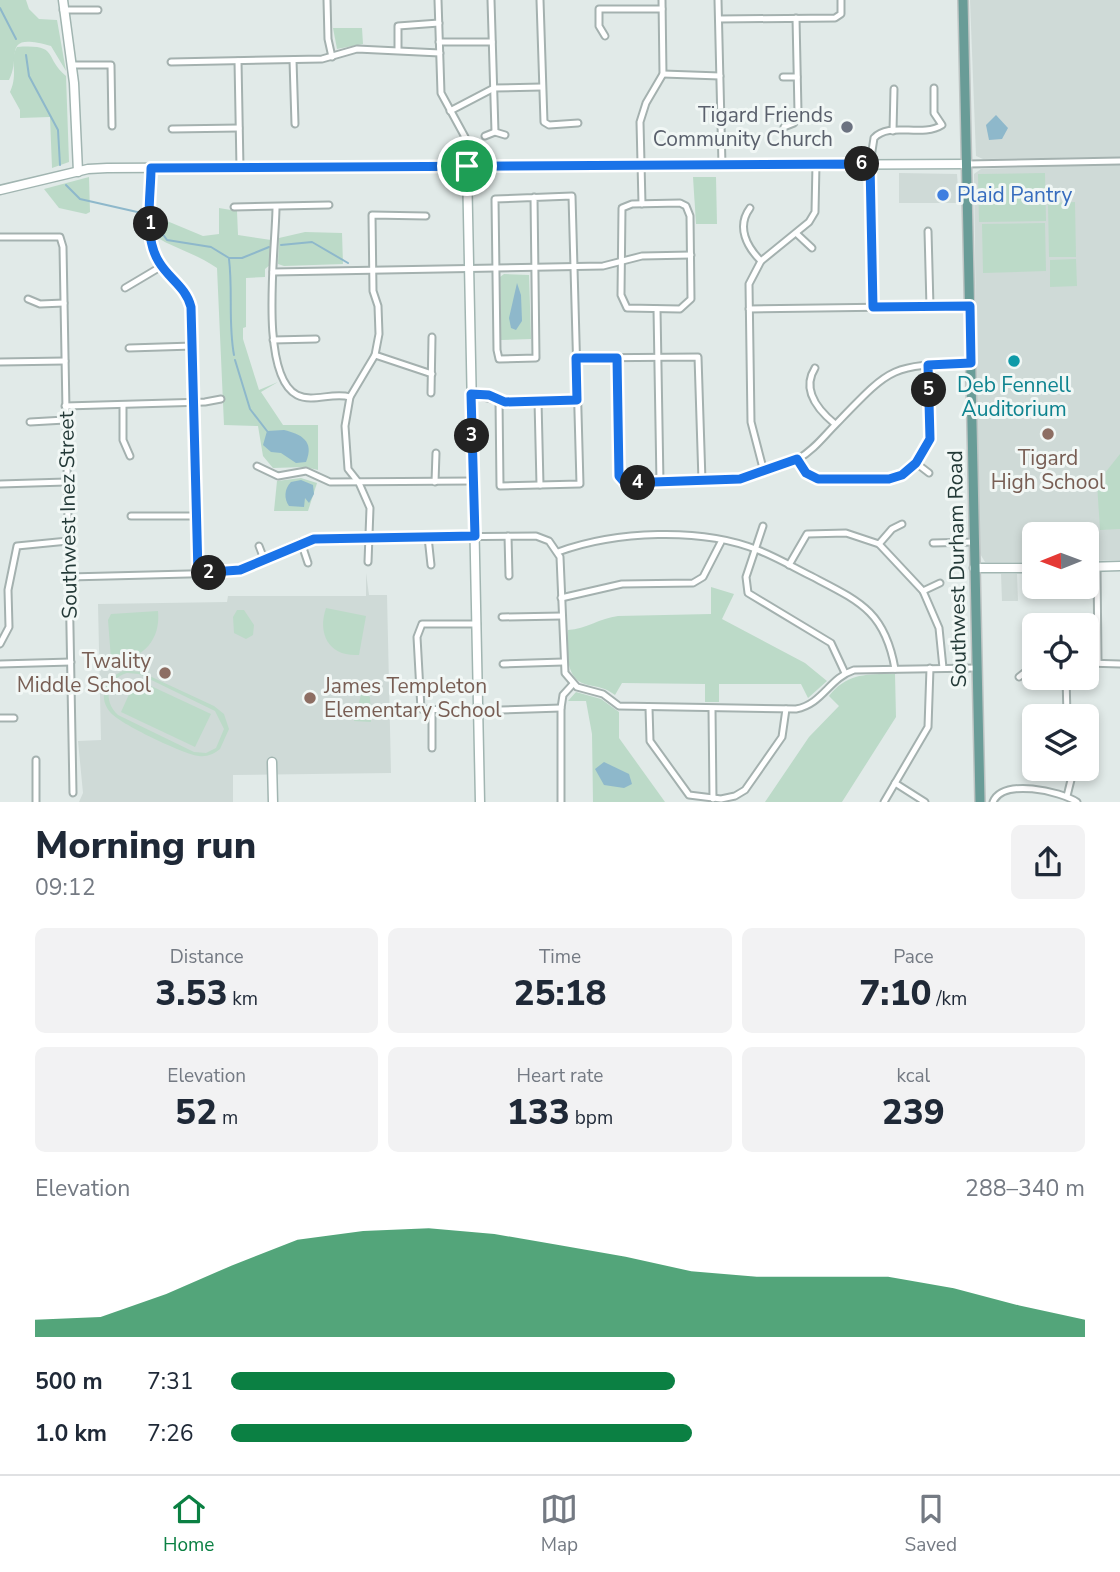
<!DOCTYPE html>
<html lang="en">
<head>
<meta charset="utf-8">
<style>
	body { margin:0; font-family:"Nunito Sans",sans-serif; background:#f2f2f3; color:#1f2937; height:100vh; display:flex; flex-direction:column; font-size:26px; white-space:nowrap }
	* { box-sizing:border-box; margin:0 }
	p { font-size:23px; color:#747a83 }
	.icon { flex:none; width:38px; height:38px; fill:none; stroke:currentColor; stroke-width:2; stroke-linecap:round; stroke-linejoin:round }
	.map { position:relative; height:802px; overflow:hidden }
	.side { display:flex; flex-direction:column; background:#fff; flex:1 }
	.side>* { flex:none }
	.needle { width:46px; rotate:269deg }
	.fabs { position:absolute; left:1022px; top:522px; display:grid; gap:14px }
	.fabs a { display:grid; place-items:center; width:77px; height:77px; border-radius:10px; background:#fff; box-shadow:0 4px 10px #0003; font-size:35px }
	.pin { position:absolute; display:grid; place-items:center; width:60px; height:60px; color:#fff; margin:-30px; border:4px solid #fff; border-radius:50%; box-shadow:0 2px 7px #0007 }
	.km { position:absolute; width:35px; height:35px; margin:-18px; border-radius:50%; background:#222; color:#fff; font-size:19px; line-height:35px; text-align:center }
	.round { display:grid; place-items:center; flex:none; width:74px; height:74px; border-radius:10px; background:#f2f2f3 }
	.summary { display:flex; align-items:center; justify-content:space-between; height:119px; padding:0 35px }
	h1 { font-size:38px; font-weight:800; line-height:52px }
	.figures { display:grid; grid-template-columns:repeat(3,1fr); gap:10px; height:119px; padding:7px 35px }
	.figures div { display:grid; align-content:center; border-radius:10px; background:#f2f2f3; text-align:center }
	.figures b { font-size:35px; font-weight:800 }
	.figures small { font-size:19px; font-weight:400 }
	.figures p { font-size:19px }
	.chart { height:196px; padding:14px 35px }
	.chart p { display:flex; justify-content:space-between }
	.chart svg { width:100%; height:126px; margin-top:7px; fill:#0b8043; opacity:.7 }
	ul { padding:0 35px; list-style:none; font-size:23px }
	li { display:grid; grid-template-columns:112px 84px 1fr; align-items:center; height:52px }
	li i { height:18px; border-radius:9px; background:#0b8043 }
	.tab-bar { display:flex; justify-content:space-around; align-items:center; height:98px; border-top:2px solid #e0e1e3; background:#fff; font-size:19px; color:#747a83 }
	.tab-bar a { display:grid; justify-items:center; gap:4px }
	.tab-bar .active { color:#0b8043 }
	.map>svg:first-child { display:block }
</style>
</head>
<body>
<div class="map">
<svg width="1120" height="802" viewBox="0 0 1120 802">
	<rect width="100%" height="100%" fill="#e1eae8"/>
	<g fill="#cfdad7">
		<path d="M970,0H1120V157L983,159L976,156Z"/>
		<path d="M1120,164V560L1087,561V534H1034V562H985L979,552L974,174L981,169Z"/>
		<path d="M899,173L957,174L959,203H899Z"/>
		<path d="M366,573L369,595H387L391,773L233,775V802H79L83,793L78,741L101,740L98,604L227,602L228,596H366Z"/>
		<path d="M1001,574H1017L1018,601H1002Z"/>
	</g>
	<g fill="#bcdac8" fill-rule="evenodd">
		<path d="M0,0H26L29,9L39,19L57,20L66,71L51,46C0,32 22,56 9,80H0Z"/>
		<path d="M333,28H362L363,44L337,49Z"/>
		<path d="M17,47C60,44 43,57 66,76L69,162L52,168L50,117L20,118V110L10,92C19,73 9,60 17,47Z"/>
		<path d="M1045,173L1046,221L979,222L978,174Z"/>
		<path d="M89,177L90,212L86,214L59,208L44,189Z"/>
		<path d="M693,177H716L717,224H696Z"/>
		<path d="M1075,202L1076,257H1049L1048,203Z"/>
		<path d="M219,208L237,211L238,235L271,240V264L265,269V277L246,278V327L243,328V339L259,390L278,382L261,392L283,425H318V470L305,467L273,468L263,456L258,426L224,425L217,268C197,254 176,249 156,237L155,216L203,236L219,234Z"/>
		<path d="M1045,223L1046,271L983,273L982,224Z"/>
		<path d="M305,232L342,233L343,264L284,266L278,264L279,238Z"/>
		<path d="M1076,259L1077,286L1050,287V260Z"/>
		<path d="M504,274L529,275L531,339L501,340L500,277Z"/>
		<path d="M1120,454V529L1100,530L1097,483Z"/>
		<path d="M301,478L317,483L308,511H274L277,481Z"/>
		<path d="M711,587L734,594L722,619L805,663L827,681L808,698L801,684H719V702H705V684L622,683L615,695C606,688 599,687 588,685C563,680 568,649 568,630C586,629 600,618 618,616L711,614Z"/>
		<path d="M326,608L366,616L359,655C329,657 317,634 326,608Z"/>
		<path d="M237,610H244L254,625L253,635L246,639L234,633L233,617Z"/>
		<path d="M158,611C161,641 141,662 111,659L108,620L111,614Z"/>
		<path d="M126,670L141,672L214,706L224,714L229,729L220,749C214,754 207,757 199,756C185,755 118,723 110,712C96,695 108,675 126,670ZM127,673L139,674L215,711L224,729L216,748L206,753L194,752L118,715C103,701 106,679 127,673Z"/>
		<path d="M895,674L896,717L842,802H765L809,737L839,706L829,696C847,673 867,674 895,674Z"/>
		<path d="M136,679L211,714L195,747L121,712Z"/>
		<path d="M362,691L370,697L371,722L354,721Z"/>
		<path d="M576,692L601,699L619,712V738L665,802H593L592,734L586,701H568Z"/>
	</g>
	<g fill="#8eb8cb">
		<path d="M996,115L1008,128L1002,139L989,140L986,125Z"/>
		<path d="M517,283L521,295L522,321L516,330L511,328L509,318Z"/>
		<path d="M284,430C301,434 315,441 306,462L296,463L281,453L271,452L263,445L267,431Z"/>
		<path d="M301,480L313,485L314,494L309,503L305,498L304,507L289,506C284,499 284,489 291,482Z"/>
		<path d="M604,762L629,774L632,784L624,788L604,785L595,769Z"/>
	</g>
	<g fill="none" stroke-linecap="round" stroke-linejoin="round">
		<g stroke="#8eb8cb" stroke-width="2">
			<path d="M0,8L16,39"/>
			<path d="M26,55L29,76L58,130L60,165"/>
			<path d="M66,185L80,199L146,214"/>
			<path d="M154,222L167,240L211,247L229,258H242L269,247"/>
			<path d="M281,245L312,242L348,263"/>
			<path d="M229,259C233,291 228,323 234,355"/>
			<path d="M235,360L250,409L267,431"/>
		</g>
		<g stroke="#a4b1af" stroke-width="9">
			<g id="street">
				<path d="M327,0L328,39L332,57"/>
				<path d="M438,0L441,93L465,137L467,166"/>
				<path d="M491,0L495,132"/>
				<path d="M540,0L544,122L549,125L578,123"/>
				<path d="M718,0L722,165"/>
				<path d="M63,10H98"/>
				<path d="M719,19L835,18L841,14V0"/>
				<path d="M605,36L599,26V9H662"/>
				<path d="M439,42H492"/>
				<path d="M398,49V26L439,23"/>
				<path d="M293,60L295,124"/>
				<path d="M238,61L240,168"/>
				<path d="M171,62L322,59L357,49L440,53"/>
				<path d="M72,65H111L112,126"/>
				<path d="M663,74L720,76"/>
				<path d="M783,77H797"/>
				<path d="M450,111L494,88L542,87"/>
				<path d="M784,127L794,123L798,112L796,18"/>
				<path d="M172,129L239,128"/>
				<path d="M893,131L894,89"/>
				<path d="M485,136L495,132L505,135"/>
				<path d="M968,164L1120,161"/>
				<path d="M151,168C151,197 143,237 159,262C169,279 186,287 191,307L198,573"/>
				<path d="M680,203L686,206L690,216L691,299L680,309L627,308L621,295L622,208L632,204Z"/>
				<path d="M642,204L640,122L646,103L663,74L662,0"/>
				<path d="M234,207L329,205"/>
				<path d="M276,207C276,246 258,375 297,395C313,403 332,392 350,397"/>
				<path d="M750,208C736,227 747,247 761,261"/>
				<path d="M928,231L930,307"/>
				<path d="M797,234L812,248"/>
				<path d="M0,237H60L63,247L73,793"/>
				<path d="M273,272L603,266L642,256L691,255"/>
				<path d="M125,288L162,266"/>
				<path d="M28,299L40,304L64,303"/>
				<path d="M873,307L870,164L874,138C889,121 922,138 942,125L934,113V88"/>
				<path d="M657,309L660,483"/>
				<path d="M749,309L969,306"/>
				<path d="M273,340L316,339"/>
				<path d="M129,348L193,346"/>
				<path d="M375,355L432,374"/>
				<path d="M617,357L619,476L623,481"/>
				<path d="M576,358L698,357L702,481"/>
				<path d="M0,362L65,361"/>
				<path d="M815,368C801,390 818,410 835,424"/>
				<path d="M431,393L432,337"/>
				<path d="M471,394L505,402L577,400"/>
				<path d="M499,400L500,486L580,484L572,196L495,199L497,350L499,359L536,358L534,197"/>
				<path d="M538,401L540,485"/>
				<path d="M123,405V440L130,456"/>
				<path d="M65,406L205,402L221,399"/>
				<path d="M30,422L65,420"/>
				<path d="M798,459L806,473L818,479H889L902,475L916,463L930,439L928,365"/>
				<path d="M916,463L929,473"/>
				<path d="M257,466L278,476L306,471L330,482L473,481"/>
				<path d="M764,472L751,422L749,284L761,261L809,222L815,212L816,164"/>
				<path d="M435,482L436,453"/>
				<path d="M621,482C678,482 744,488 798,459C814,450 824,436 837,423C893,365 890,366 970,363"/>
				<path d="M0,484L66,482"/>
				<path d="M131,516H197"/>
				<path d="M763,526L746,577L748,593L831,643L845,673"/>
				<path d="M508,536L509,576"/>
				<path d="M428,537L431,565"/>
				<path d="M301,542L308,563"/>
				<path d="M933,543L974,542"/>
				<path d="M879,544L892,529L902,524"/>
				<path d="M259,546L264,559"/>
				<path d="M558,552C615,531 701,527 758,550C776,557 793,567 811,576C859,601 885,611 895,669"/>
				<path d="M368,562L370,508L359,483L348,469L345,426L350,397L375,355L379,334L378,306L373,291L372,215L426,216"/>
				<path d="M789,565L807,534L846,533L879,544L923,591L939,628L943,668"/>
				<path d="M1097,567L1098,662"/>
				<path d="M69,577L228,573L301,542L320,538L536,536L549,541L560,557L565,673L577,687L603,694L619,706L796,709C823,704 829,678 854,670L976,668"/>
				<path d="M923,591L940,583"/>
				<path d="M561,598L622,584L693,583L703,577L721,542"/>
				<path d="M502,617L562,616"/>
				<path d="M477,624H422L417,637L421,709L479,711"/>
				<path d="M0,644L9,627L8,590L17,546L68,541"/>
				<path d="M1087,663L1120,664"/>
				<path d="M0,664L71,662"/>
				<path d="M503,664L563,662"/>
				<path d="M1019,677L1034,665"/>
				<path d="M1066,677L1067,716"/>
				<path d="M649,708L650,741L689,795L721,799L735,796L745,790L782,737L786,709"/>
				<path d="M712,709L713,799"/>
				<path d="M501,710L561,708"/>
				<path d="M432,712V748"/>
				<path d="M0,718H14"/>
				<path d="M36,760V802"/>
				<path d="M895,783L925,802"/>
				<path d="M1067,796L1074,768"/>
				<path d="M561,802V708L563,695L573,684"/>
				<path d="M884,802L928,727L930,668"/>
				<path d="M993,802C1003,778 1060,791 1077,802"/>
			</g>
		</g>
		<g stroke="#a1b5b1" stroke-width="11">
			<g id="secondary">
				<path d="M63,0L74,83L78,172"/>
				<path d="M467,166L480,802"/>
				<path d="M0,190L88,169L107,168L968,164"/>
				<path d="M1087,567L1120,566"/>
				<path d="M974,568H1034"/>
				<path d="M272,762L273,802"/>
			</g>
		</g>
		<g stroke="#bdc4c3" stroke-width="12">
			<path id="primary" d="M963,0L980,802"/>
		</g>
		<use href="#street" stroke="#fff" stroke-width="5"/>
		<use href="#secondary" stroke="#fff" stroke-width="8"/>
		<use href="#primary" stroke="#699c97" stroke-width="9"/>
	</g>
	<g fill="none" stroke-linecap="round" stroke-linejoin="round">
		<g stroke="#fff" stroke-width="14">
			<path id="route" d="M870,164L873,307L970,306L971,363L928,365L930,439L916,463L902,475L889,479H818L806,473L797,459L740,479L625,483L619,476L617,358H576L577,400L505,402L489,395L471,394L475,536L314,539L240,570L198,573L191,307C186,287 169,279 159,262C143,237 151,196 151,168Z"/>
		</g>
		<use href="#route" stroke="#1a73e8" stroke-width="9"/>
	</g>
	<circle fill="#6b7280" stroke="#f1f7f5" stroke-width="2.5" cx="847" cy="127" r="7"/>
	<circle fill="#3f7fe0" stroke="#f1f7f5" stroke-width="2.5" cx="943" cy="195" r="7"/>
	<circle fill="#0f9aa8" stroke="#f1f7f5" stroke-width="2.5" cx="1014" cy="361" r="7"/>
	<g fill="#8d6e63" stroke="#f1f7f5" stroke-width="2.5">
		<circle cx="1048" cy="434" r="7"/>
		<circle cx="165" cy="673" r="7"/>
		<circle cx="310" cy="698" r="7"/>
	</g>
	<g text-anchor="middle" stroke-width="6" stroke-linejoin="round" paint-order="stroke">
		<g font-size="21" fill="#5b616d" stroke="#f1f7f5" text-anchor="end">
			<text x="833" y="122">Tigard Friends<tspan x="833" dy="24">Community Church</tspan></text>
		</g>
		<g font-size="21" fill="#366cbe" stroke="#f1f7f5" text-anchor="start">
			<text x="957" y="202">Plaid Pantry</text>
		</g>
		<g font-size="21" fill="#0d838f" stroke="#f1f7f5">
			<text x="1014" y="392">Deb Fennell<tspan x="1014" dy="24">Auditorium</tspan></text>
		</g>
		<g font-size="21" fill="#785e54" stroke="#f1f7f5">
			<text x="1048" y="465">Tigard<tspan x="1048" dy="24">High School</tspan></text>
			<text x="151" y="668" text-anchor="end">Twality<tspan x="151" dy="24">Middle School</tspan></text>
			<text x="324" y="693" text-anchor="start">James Templeton<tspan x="324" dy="24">Elementary School</tspan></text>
		</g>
		<g font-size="21" fill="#233937" stroke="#f1f7f5">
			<text transform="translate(68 515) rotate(-91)" y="7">Southwest Inez Street</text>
			<text transform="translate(957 569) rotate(-91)" y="7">Southwest Durham Road</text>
		</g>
	</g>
</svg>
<div class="fabs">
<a><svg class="needle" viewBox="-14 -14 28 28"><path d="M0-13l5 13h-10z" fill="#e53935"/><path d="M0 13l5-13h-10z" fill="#747a83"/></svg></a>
<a><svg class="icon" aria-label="locate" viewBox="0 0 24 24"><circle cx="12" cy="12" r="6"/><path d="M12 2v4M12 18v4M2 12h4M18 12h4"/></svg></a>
<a><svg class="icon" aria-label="layers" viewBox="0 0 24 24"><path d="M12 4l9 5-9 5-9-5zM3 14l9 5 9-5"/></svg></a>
</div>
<div class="pin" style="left:467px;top:166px;background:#1e9e55"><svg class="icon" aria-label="arrive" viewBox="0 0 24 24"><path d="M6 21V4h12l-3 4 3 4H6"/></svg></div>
<b class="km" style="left:151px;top:224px">1</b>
<b class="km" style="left:209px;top:573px">2</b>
<b class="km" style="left:472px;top:436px">3</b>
<b class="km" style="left:638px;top:483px">4</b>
<b class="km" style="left:929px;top:390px">5</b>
<b class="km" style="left:862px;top:164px">6</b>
</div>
<section class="side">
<div class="summary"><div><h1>Morning run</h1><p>09:12</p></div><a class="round"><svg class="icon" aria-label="share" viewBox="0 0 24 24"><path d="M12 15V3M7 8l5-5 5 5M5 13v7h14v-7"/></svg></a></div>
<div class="figures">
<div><p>Distance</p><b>3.53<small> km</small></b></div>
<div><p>Time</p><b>25:18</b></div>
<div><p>Pace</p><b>7:10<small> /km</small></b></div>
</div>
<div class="figures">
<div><p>Elevation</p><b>52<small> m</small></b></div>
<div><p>Heart rate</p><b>133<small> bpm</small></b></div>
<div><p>kcal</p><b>239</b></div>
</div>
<div class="chart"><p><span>Elevation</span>288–340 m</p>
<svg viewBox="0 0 160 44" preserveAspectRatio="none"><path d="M0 44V38L10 37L20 29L30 19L40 10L50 7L60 6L70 8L80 12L90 16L100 21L110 23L120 23L130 23L140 27L150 33L160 38V44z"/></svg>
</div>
<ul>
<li><b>500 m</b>7:31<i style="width:52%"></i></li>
<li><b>1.0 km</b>7:26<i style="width:54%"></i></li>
</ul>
</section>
<nav class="tab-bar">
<a class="active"><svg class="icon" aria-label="home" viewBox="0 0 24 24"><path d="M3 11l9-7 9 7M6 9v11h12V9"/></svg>Home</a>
<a><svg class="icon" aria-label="map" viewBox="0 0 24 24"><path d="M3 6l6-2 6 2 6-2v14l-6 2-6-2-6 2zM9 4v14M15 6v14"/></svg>Map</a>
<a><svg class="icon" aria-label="saved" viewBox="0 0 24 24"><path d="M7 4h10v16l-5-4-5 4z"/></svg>Saved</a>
</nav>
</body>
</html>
